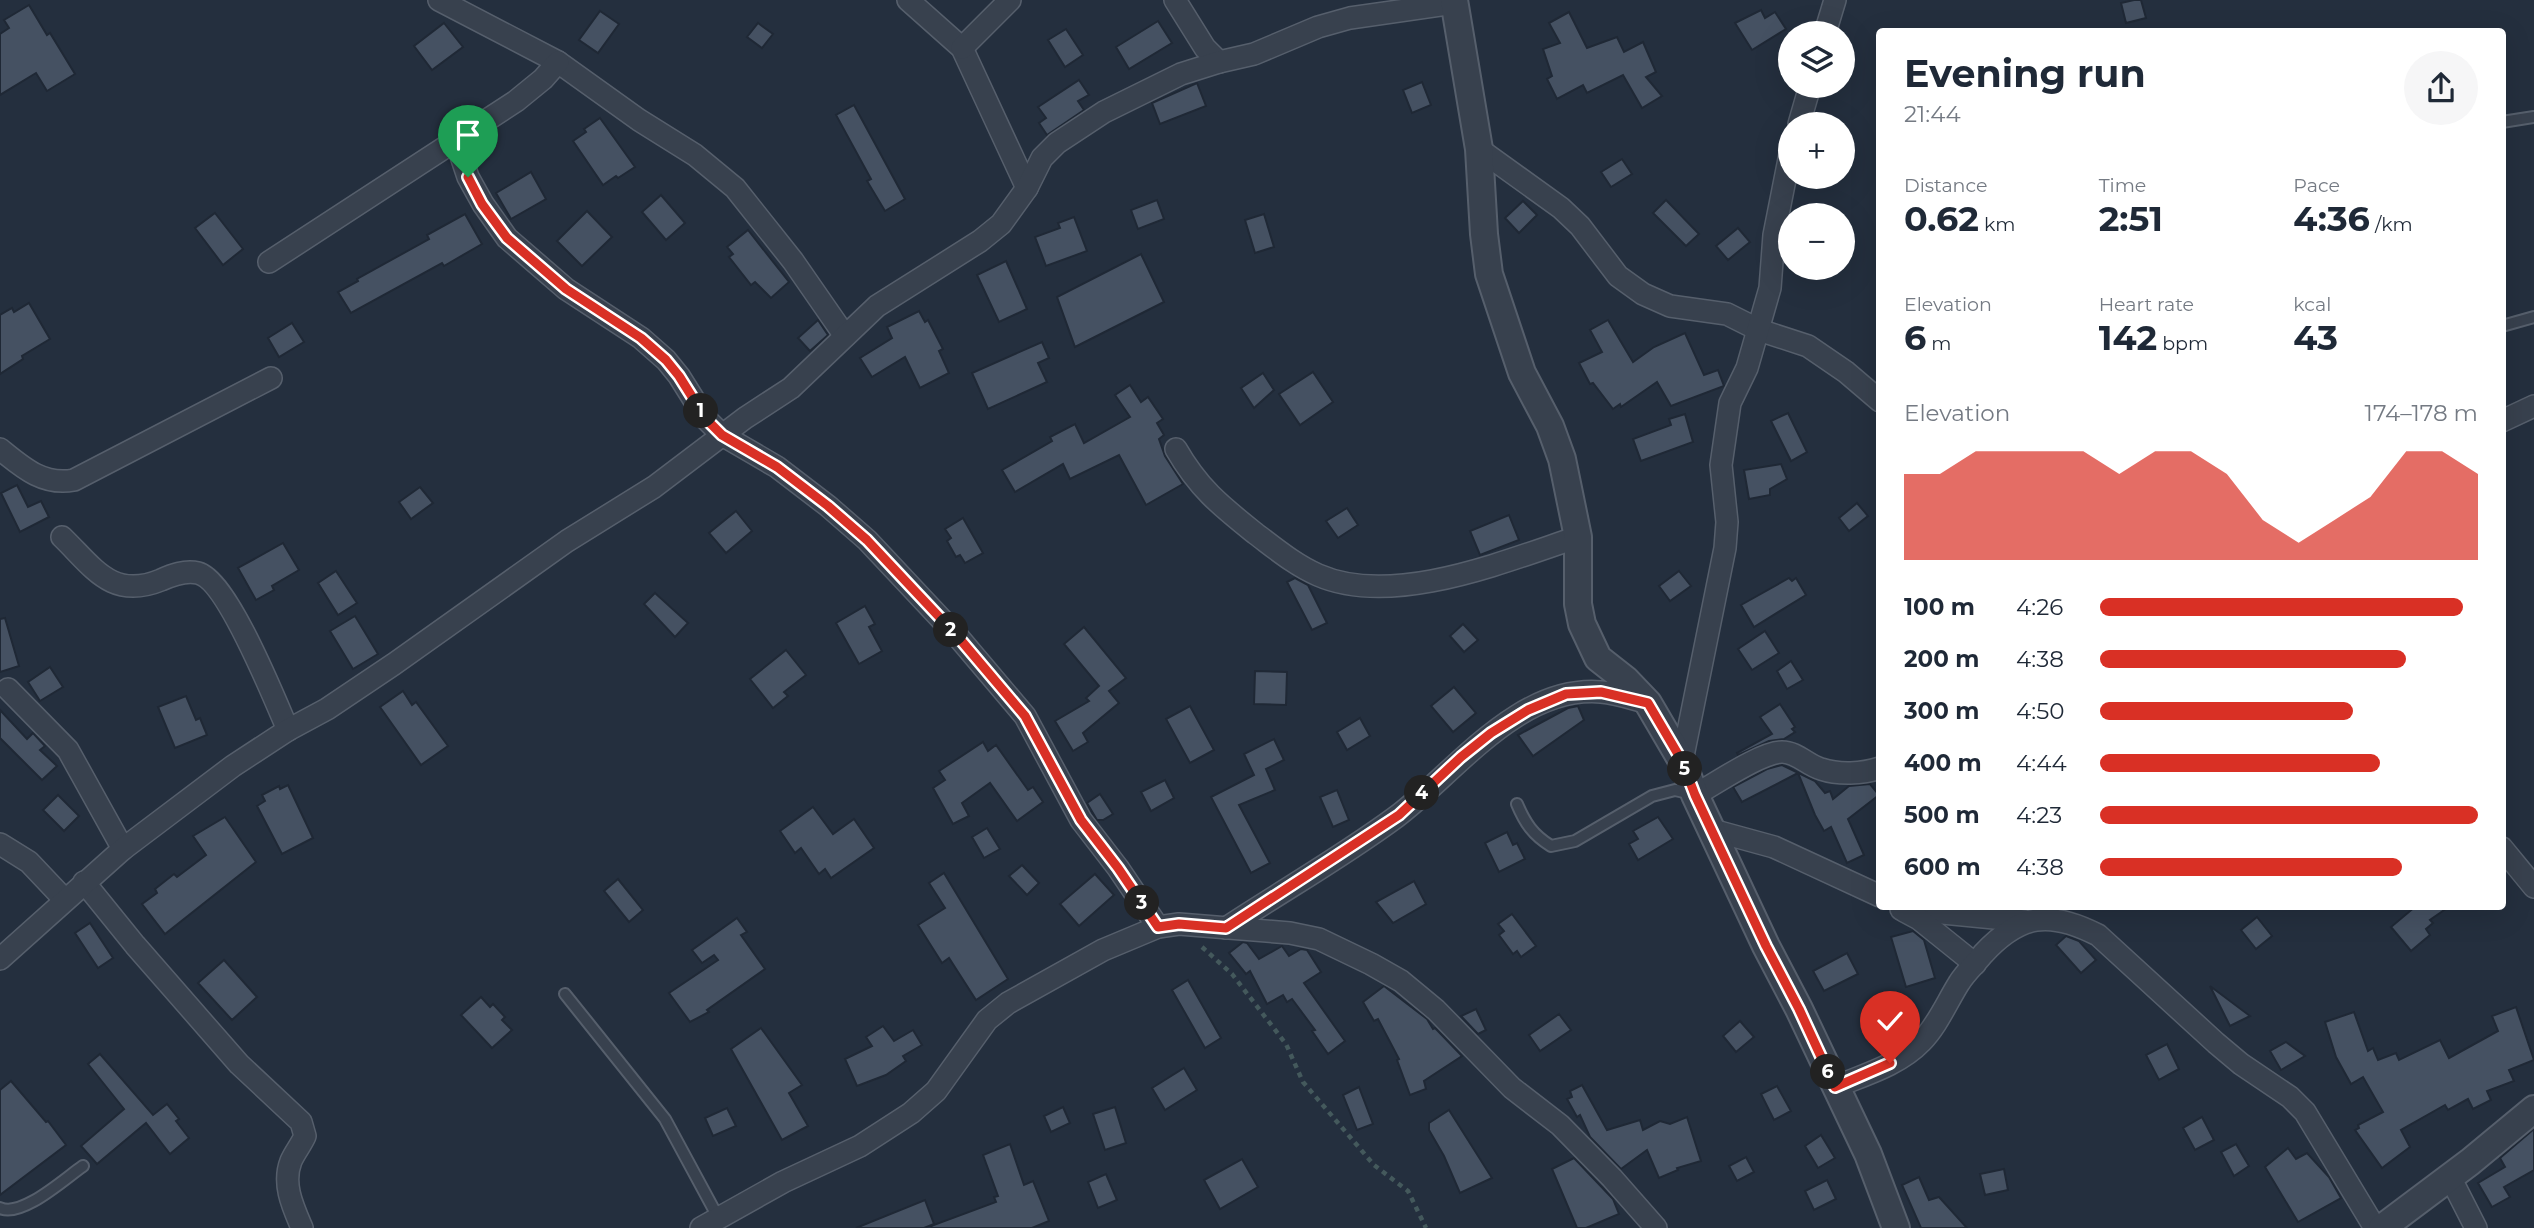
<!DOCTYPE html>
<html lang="en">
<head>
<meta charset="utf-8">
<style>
	body { margin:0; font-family:Montserrat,sans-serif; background:#f6f6f7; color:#1f2937; height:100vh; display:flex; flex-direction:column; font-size:26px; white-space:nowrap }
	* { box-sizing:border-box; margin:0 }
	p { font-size:23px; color:#747a83 }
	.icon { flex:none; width:38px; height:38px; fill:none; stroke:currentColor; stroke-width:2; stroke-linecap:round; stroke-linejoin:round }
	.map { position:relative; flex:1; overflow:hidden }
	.drawer { position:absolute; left:1876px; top:28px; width:630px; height:882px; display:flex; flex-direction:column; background:#fff; border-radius:7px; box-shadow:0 7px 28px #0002 }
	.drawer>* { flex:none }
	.buttons { position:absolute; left:1778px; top:21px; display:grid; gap:14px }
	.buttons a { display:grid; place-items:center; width:77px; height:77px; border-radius:50%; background:#fff; box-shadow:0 7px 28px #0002; font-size:35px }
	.pin { position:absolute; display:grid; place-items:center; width:60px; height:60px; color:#fff; margin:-72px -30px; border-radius:50% 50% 50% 0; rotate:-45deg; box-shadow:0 0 7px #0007 }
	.pin .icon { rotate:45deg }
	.km { position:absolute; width:35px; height:35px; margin:-18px; border-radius:50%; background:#222; color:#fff; font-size:19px; line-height:35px; text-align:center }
	.round { display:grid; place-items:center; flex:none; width:74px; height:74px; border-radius:37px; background:#f6f6f7 }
	.overview { display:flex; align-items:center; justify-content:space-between; height:119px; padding:0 28px }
	h1 { font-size:38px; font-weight:700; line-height:52px }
	.stats { display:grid; grid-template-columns:repeat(3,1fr); gap:10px; height:119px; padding:7px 28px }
	.stats div { display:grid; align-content:center }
	.stats b { font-size:35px; font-weight:700 }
	.stats small { font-size:19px; font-weight:400 }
	.stats p { font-size:19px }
	.chart { height:196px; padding:14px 28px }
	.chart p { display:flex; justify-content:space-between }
	.chart svg { width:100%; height:126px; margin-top:7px; fill:#d93025; opacity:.7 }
	ul { padding:0 28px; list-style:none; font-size:23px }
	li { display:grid; grid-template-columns:112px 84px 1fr; align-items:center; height:52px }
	li i { height:18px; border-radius:9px; background:#d93025 }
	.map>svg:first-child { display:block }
</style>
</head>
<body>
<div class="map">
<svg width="2534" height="1228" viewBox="0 0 2534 1228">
	<rect width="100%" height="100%" fill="#242f3e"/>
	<g fill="#455162" stroke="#1f2835" stroke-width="2">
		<path d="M2134,0H2141L2146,18L2126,23L2121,3Z"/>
		<path d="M29,5L47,35L50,33L75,74L47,91L36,73L0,95V34L9,28L4,20Z"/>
		<path d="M1761,10L1765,18L1775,12L1786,29L1752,50L1735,23Z"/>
		<path d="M600,11L619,24L598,53L579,40Z"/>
		<path d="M1569,12L1587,48L1617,37L1624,52L1643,42L1656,72L1646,77L1662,96L1642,108L1623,75L1587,93L1583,85L1557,99L1547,79L1552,76L1543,49L1560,43L1549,23Z"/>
		<path d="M1158,21L1172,43L1129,69L1116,47Z"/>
		<path d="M444,23L463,47L432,70L414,46Z"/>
		<path d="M758,23L773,34L762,48L747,37Z"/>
		<path d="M1066,29L1083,55L1065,67L1048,40Z"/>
		<path d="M1079,80L1089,95L1078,101L1084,110L1047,135L1039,123L1046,118L1038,107Z"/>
		<path d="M1422,82L1431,105L1412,113L1403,90Z"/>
		<path d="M1197,83L1206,106L1160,124L1152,103Z"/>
		<path d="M854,105L905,199L885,211L867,181L871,179L836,115Z"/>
		<path d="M600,118L635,167L618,178L616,176L603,185L573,141L586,132L584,129Z"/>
		<path d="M1622,159L1632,174L1611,187L1601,172Z"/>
		<path d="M531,172L546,199L511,219L496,193Z"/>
		<path d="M661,195L685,223L666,240L642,212Z"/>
		<path d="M1157,200L1164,219L1138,229L1131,210Z"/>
		<path d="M1666,200L1699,234L1686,246L1653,213Z"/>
		<path d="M1523,201L1537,215L1519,233L1505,218Z"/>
		<path d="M587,211L612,237L582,266L557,241Z"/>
		<path d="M215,213L243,249L223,265L195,228Z"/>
		<path d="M465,214L482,244L444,266L442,263L351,313L338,292L358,281L357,279L429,239L427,235Z"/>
		<path d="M1264,214L1274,247L1255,253L1245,220Z"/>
		<path d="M1074,217L1087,251L1046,266L1035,237L1060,228L1058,223Z"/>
		<path d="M1738,228L1750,242L1728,260L1716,246Z"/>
		<path d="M748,230L789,282L771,298L755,282L751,285L729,257L733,254L727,247Z"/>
		<path d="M1141,254L1164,302L1075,347L1057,297Z"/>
		<path d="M1006,261L1027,309L999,322L977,275Z"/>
		<path d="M29,303L50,339L22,356L23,359L0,374V315L12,308L14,312Z"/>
		<path d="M919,311L925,322L928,320L943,349L939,351L949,373L920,388L905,357L872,377L860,358L892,338L887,327Z"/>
		<path d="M818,320L828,335L810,351L798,338Z"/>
		<path d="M1608,320L1633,362L1654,347L1685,333L1704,375L1718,370L1724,386L1671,406L1657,382L1621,407L1620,404L1613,409L1593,383L1590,384L1579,363L1602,352L1590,330Z"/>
		<path d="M292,323L304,342L279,357L268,338Z"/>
		<path d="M1042,342L1049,358L1038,363L1047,382L988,409L972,373Z"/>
		<path d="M1313,372L1333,402L1300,425L1279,394Z"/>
		<path d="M1263,373L1274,390L1254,408L1241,388Z"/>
		<path d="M1130,385L1141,402L1148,397L1163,419L1157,423L1164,435L1159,439L1165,456L1183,484L1146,505L1119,455L1070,479L1063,464L1015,492L1002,470L1052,441L1050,437L1075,424L1084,443L1130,417L1115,395Z"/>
		<path d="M1788,413L1807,452L1791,461L1771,421Z"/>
		<path d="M1685,414L1693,442L1641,461L1633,439L1671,425L1669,419Z"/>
		<path d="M1781,464L1787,479L1770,489V495L1749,499L1744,470Z"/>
		<path d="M17,485L28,507L41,501L49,517L20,532L1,493Z"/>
		<path d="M420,487L433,503L411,519L399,502Z"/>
		<path d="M1857,503L1868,516L1849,531L1839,518Z"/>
		<path d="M1347,508L1358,525L1338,538L1326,521Z"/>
		<path d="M736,511L752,531L726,553L709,533Z"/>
		<path d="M1509,515L1519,540L1480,555L1470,531Z"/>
		<path d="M963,518L983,553L965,563L960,555L956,557L947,541L951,538L945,529Z"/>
		<path d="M283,543L299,570L272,586L274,590L256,600L238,568Z"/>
		<path d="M336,571L357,603L338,615L318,583Z"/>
		<path d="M1679,571L1691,586L1670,601L1659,586Z"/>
		<path d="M1295,578L1308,585L1327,623L1312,630L1287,582Z"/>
		<path d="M1789,578L1792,581L1796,578L1806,595L1754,627L1741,605Z"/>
		<path d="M655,593L688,623L675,637L644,604Z"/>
		<path d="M865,606L875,624L869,627L882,651L859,664L836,623Z"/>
		<path d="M355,616L378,654L353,669L330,631Z"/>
		<path d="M5,618L19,666L0,672V619Z"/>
		<path d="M1463,624L1478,640L1464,652L1450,636Z"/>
		<path d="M1084,627L1126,678L1109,691L1119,703L1083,733L1088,742L1073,751L1055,721L1089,701L1086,698L1099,686L1064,644Z"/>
		<path d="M1765,631L1779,653L1752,670L1738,649Z"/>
		<path d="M786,650L806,675L784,692L788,696L773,708L750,679Z"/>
		<path d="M1791,661L1803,680L1787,689L1777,671Z"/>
		<path d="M50,667L63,687L40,701L28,682Z"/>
		<path d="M1255,671L1287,672L1286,705L1254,704Z"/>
		<path d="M1454,687L1476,713L1453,732L1431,706Z"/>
		<path d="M403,691L412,705L416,702L448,746L421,765L380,707Z"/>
		<path d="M186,696L196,720L200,718L207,735L175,748L158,707Z"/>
		<path d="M1780,704L1795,727L1792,729L1795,732L1784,739L1769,741L1738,755L1737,753L1772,734L1760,717Z"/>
		<path d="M1190,706L1214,750L1190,763L1166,719Z"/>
		<path d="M1578,706L1584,720L1533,756L1518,735L1568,708Z"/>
		<path d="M0,710L27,739L33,733L45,746L40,750L57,766L42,780L0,738Z"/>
		<path d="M1360,718L1370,736L1347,750L1337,732Z"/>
		<path d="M1274,739L1284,760L1266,769L1275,790L1239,805L1270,863L1251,873L1211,797L1254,775L1244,754Z"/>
		<path d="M983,742L988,751L996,745L1028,790L1033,787L1043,802L1017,821L990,783L962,803L969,816L953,824L933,788L945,780L939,771Z"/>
		<path d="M1782,765L1815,781L1825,793L1830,791L1833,799L1849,786L1870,784L1879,795L1848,819L1864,855L1847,863L1831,827L1824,831L1815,815L1798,773L1742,802L1733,787L1767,769Z"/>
		<path d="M1165,780L1174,798L1151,811L1141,792Z"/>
		<path d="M288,785L313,838L282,854L257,806L265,801L262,795L279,786L280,789Z"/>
		<path d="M1337,790L1349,820L1333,827L1320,797Z"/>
		<path d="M1100,794L1113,814L1103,820H1097L1087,803Z"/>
		<path d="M58,795L79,816L64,831L43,810Z"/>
		<path d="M813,807L833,834L854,819L874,848L831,878L825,869L819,874L801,848L795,853L780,831Z"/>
		<path d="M225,817L256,862L165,934L142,904L157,893L155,889L174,874L177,877L206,855L193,836Z"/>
		<path d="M1658,817L1673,839L1638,860L1629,844L1638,839L1633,831Z"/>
		<path d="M987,828L1000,849L984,858L972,837Z"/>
		<path d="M1507,832L1513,845L1517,843L1525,859L1499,872L1485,843Z"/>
		<path d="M1022,865L1039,883L1027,895L1009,876Z"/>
		<path d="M944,873L1008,979L976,1000L949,958L942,963L918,925L945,908L929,883Z"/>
		<path d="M1095,874L1114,895L1079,926L1060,904Z"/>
		<path d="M618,879L643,910L629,922L604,891Z"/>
		<path d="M1414,881L1426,904L1393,923L1376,902Z"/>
		<path d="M2416,906H2450L2430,920L2433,923L2426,929L2430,935L2411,951L2391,927Z"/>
		<path d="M1512,914L1536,946L1521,957L1517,951L1513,954L1499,935L1504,931L1498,924Z"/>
		<path d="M2257,917L2272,936L2256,949L2241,930Z"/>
		<path d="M737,918L747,932L741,935L765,969L707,1010L709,1012L690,1022L669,993L718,960L714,955L702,963L692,950Z"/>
		<path d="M90,923L113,958L98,968L75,933Z"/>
		<path d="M1913,931L1924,940L1935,978L1906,987L1891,937Z"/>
		<path d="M2066,936L2079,941L2096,960L2081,973L2056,945Z"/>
		<path d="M1243,942L1247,943L1259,959L1282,946L1289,956L1301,949L1307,950L1321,972L1304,983L1345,1041L1328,1054L1312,1031L1315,1030L1292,999L1287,1002L1283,995L1267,1004L1250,971L1246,974L1229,953Z"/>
		<path d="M1847,953L1858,974L1824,991L1813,971Z"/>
		<path d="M224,960L257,997L232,1020L198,983Z"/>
		<path d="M1188,980L1221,1038L1205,1048L1172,990Z"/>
		<path d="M1384,986L1427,1019L1433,1029L1435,1028L1462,1056L1424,1081L1426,1089L1410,1095L1397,1060L1399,1059L1378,1019L1374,1021L1363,1002Z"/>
		<path d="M2210,986L2250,1016L2230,1026Z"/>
		<path d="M481,997L490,1007L493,1004L505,1017L502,1020L512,1030L492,1048L461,1015Z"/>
		<path d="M2516,1007L2534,1060L2509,1070L2514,1081L2487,1091L2491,1100L2473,1109L2468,1099L2448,1110L2445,1105L2401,1130L2410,1147L2382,1168L2355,1130L2359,1128L2358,1125L2383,1112L2363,1077L2351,1084L2336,1057L2325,1022L2354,1012L2368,1051L2373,1048L2378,1060L2396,1053L2399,1060L2440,1040L2449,1058L2498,1031L2492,1016Z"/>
		<path d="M1476,1009L1486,1030L1478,1034L1461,1016Z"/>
		<path d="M1559,1014L1571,1030L1540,1051L1529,1035Z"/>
		<path d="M1740,1021L1754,1037L1736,1052L1723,1036Z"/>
		<path d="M883,1026L894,1041L913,1030L922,1045L903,1056L906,1061L886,1075L857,1086L845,1059L872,1046L866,1037Z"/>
		<path d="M761,1028L802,1085L789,1093L808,1126L782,1140L731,1049Z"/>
		<path d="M2286,1042L2305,1056L2281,1070L2270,1051Z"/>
		<path d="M2167,1044L2179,1069L2159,1080L2146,1055Z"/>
		<path d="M100,1054L153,1115L167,1104L179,1119L176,1121L189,1138L170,1154L146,1123L97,1164L81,1146L124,1109L88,1064Z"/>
		<path d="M1184,1068L1197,1090L1165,1110L1152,1088Z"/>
		<path d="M11,1081L46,1122L48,1121L66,1145L0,1195V1090Z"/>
		<path d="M1582,1085L1607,1130L1640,1120L1643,1130L1660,1121L1670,1124L1687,1117L1701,1161L1677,1168L1678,1170L1659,1178L1647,1150L1621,1169L1590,1137L1580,1115L1577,1117L1567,1099L1572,1097L1570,1091Z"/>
		<path d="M1777,1086L1791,1111L1774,1120L1761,1094Z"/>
		<path d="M1359,1087L1373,1124L1357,1130L1343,1095Z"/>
		<path d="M1063,1107L1070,1123L1051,1132L1044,1116Z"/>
		<path d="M1115,1107L1126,1143L1105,1150L1093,1114Z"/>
		<path d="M727,1108L736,1126L713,1136L705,1118Z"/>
		<path d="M1449,1110L1492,1178L1460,1193L1444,1156L1429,1130V1123Z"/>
		<path d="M2202,1117L2214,1140L2195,1150L2183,1128Z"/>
		<path d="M2534,1129V1170L2504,1187L2510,1197L2492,1207L2478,1183L2505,1167L2500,1158Z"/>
		<path d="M1821,1135L1835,1158L1818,1168L1805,1146Z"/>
		<path d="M1010,1144L1024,1185L1033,1181L1049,1221L1032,1228H932L931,1226L996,1202L994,1197L998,1196L983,1155Z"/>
		<path d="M2236,1144L2249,1166L2234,1176L2221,1152Z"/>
		<path d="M2288,1148L2296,1159L2307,1153L2329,1177L2341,1198L2298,1222L2265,1167Z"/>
		<path d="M1746,1157L1754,1172L1737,1181L1729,1166Z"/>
		<path d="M1574,1158L1613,1199L1619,1214L1586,1228H1577L1552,1169Z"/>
		<path d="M1242,1159L1258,1187L1220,1209L1204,1180Z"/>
		<path d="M2004,1169L2008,1190L1985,1195L1980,1174Z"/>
		<path d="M1106,1174L1117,1200L1098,1208L1088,1182Z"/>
		<path d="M1919,1177L1929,1200L1939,1197L1967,1228H1921L1902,1185Z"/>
		<path d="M1827,1180L1836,1199L1814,1210L1805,1191Z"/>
		<path d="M925,1200L934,1224L924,1228H856Z"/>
	</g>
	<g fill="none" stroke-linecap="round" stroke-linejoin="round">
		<g stroke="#565f6c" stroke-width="14">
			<g id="service">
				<path d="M2502,122L2534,117"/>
				<path d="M2502,326L2534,317"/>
				<path d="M1517,804C1525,823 1533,835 1551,846L1575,841L1652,796L1675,790L1693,794"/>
				<path d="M565,994L665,1119L719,1219"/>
				<path d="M0,1208C22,1218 64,1179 83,1166"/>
			</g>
		</g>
		<g stroke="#565f6c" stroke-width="24">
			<g id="minor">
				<path d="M439,0L558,62L639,120L695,155L735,188L793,261L845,336"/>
				<path d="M908,0L962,48L1027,188"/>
				<path d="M1175,0L1205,48L1219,62"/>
				<path d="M1825,33L1835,0"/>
				<path d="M962,48L1010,0"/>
				<path d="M1799,124L1810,86"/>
				<path d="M456,141L468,177L483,204L507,238L566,289L641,338L666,360L679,376L706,419L722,435L777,467L828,506L867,540L959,638L1025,716L1081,820L1118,868L1158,927"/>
				<path d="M1479,149L1561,208L1580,226L1618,276L1643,294L1670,306L1727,314L1759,330L1808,346L1846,372L1880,401"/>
				<path d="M269,262L516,101L543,79L558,62"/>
				<path d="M2502,421L2534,406"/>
				<path d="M0,449C22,467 43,486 74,480L271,378"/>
				<path d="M1176,449C1199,489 1221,506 1256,534C1276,549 1295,565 1318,575C1393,608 1505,561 1578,537"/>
				<path d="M62,537C94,568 112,600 161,580C172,575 185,570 198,573C227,580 275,700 288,730"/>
				<path d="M8,689L68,750L123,849"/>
				<path d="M1682,761L1725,548L1727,522L1721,465L1730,403L1747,368L1770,288L1774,235L1790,154"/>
				<path d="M1695,795C1715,784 1761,752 1782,752C1797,752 1807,765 1821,769C1839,775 1862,774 1880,768"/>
				<path d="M1712,830L1774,847L1880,896"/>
				<path d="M0,844L29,862L64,899"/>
				<path d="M2502,848L2534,887"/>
				<path d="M84,882L135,945L239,1064L301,1122L305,1136C301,1145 295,1152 291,1161C282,1184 293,1207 302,1228"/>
				<path d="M1901,909L2025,921"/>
				<path d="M1904,911L1919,919L1975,964"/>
				<path d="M1226,928C1282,891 1342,857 1396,817C1455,773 1518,685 1601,692C1617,693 1633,699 1648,703"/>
				<path d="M0,959L123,849L233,766L288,730L327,709L394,664L567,541L654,487L745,418L791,388L877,306L980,241L1001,224L1027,188L1042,158L1057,143L1104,112L1181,74L1219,62L1254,54L1318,27L1350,18L1454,3"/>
				<path d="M1835,1087C1864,1075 1899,1065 1921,1042C1937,1026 1947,1002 1959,983C1965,973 1975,964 1983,954C2020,914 2049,910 2098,935L2216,1043L2241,1064L2290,1097L2305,1112L2375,1228"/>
				<path d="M2450,1177L2476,1228"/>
				<path d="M701,1228L783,1182L860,1146L911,1113L936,1091L987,1020L1008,1003L1103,950L1158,927L1179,924L1290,933L1319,939L1371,964L1401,981L1436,1010L1512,1088L1560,1125L1612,1178L1656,1228"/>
			</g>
		</g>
		<g stroke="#565f6c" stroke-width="30">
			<g id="tertiary">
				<path d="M1454,0L1479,149L1484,234L1489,274L1522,373L1550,426L1562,459L1578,537V604L1582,624L1598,658L1626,680L1648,703L1682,761L1695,795L1766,946L1799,1009L1868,1154L1896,1228"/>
				<path d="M2382,1228L2470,1162L2534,1109"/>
			</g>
		</g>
		<path stroke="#44595c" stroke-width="4.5" stroke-dasharray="5 5" stroke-linecap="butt" d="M1202,947L1232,974L1286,1044L1303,1082L1374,1165L1408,1191L1426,1228"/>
		<use href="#service" stroke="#38414e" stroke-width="10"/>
		<use href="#minor" stroke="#38414e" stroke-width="21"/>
		<use href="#tertiary" stroke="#38414e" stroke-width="26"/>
	</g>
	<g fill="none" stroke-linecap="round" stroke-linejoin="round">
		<g stroke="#fff" stroke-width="14">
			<path id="route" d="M468,177L482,204L507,238L566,289L641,338L666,360L679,376L706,419L722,435L777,467L828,506L867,540L959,638L1025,716L1081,820L1118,868L1158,927L1179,924L1226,928L1399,815L1461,757L1491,733L1528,710L1566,694L1601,692L1648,703L1682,761L1695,795L1766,946L1799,1009L1835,1087L1890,1063"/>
		</g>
		<use href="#route" stroke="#d93025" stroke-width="9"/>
	</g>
</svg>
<div class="buttons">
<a><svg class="icon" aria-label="layers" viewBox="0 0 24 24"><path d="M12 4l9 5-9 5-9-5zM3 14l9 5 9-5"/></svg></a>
<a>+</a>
<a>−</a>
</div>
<div class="pin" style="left:468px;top:177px;background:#1e9e55"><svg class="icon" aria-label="arrive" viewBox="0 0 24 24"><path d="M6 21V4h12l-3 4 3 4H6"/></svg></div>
<div class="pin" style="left:1890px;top:1063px;background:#d93025"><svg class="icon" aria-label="check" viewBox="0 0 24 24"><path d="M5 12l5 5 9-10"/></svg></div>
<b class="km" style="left:701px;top:411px">1</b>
<b class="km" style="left:951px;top:630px">2</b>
<b class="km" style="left:1142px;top:903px">3</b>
<b class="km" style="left:1422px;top:793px">4</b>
<b class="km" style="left:1685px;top:769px">5</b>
<b class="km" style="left:1828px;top:1072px">6</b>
<section class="drawer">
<div class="overview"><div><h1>Evening run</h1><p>21:44</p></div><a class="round"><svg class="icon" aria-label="share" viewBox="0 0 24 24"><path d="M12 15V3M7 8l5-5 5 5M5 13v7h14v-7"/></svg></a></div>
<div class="stats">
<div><p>Distance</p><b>0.62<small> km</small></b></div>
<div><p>Time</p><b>2:51</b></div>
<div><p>Pace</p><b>4:36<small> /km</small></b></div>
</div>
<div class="stats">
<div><p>Elevation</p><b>6<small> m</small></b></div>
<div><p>Heart rate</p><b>142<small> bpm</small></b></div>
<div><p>kcal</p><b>43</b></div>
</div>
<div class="chart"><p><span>Elevation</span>174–178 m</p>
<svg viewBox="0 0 160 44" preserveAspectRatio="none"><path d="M0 44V14L10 14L20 6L30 6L40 6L50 6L60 14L70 6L80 6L90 14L100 30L110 38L120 30L130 22L140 6L150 6L160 14V44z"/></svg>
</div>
<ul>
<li><b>100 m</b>4:26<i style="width:96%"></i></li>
<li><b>200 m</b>4:38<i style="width:81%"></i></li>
<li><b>300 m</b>4:50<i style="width:67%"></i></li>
<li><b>400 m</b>4:44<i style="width:74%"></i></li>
<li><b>500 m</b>4:23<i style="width:100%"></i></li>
<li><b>600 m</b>4:38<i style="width:80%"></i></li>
</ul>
</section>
</div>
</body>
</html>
